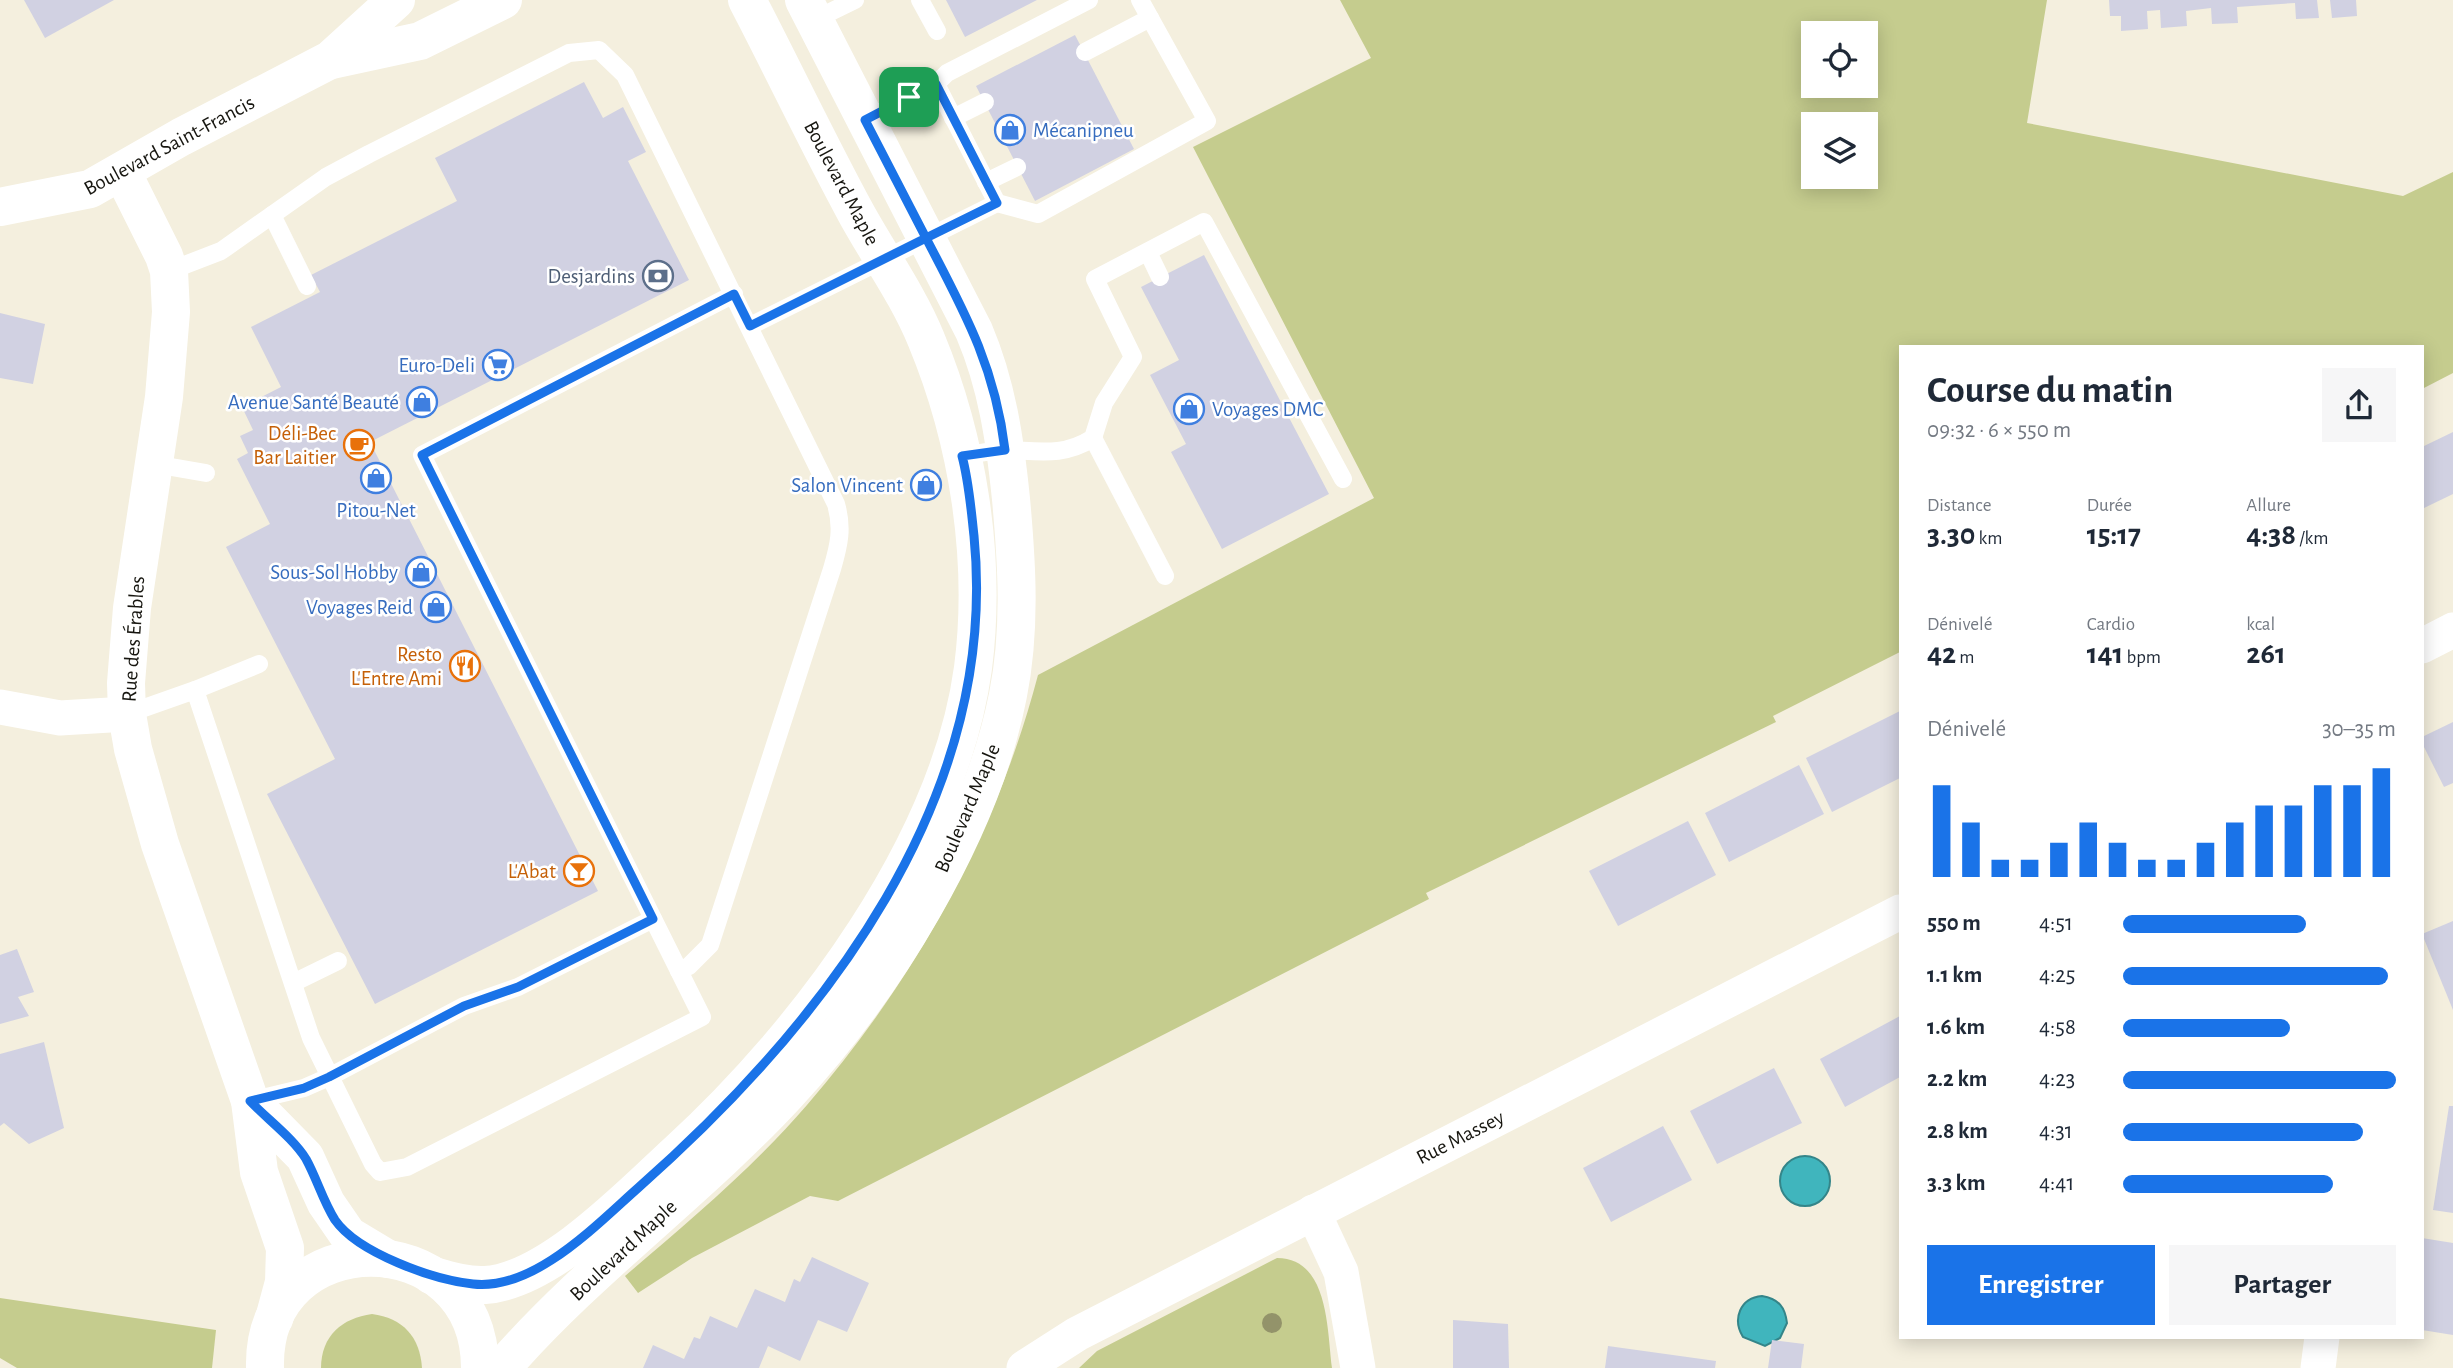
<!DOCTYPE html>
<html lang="fr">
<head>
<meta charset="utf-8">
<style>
	body { margin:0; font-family:"Alegreya Sans",sans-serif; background:#f6f6f7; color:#1f2937; height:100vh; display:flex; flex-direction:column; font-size:26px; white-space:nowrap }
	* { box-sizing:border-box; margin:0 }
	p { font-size:23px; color:#747a83 }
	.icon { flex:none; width:38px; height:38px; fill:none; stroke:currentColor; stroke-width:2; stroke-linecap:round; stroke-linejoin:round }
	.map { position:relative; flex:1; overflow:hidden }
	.panel { position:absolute; left:1899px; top:345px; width:525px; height:994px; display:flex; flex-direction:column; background:#fff; border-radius:0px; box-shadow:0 4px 18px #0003 }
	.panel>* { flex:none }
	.controls { position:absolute; left:1801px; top:21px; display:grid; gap:14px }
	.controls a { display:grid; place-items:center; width:77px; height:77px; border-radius:0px; background:#fff; box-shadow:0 4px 18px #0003; font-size:35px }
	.pin { position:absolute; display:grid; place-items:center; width:60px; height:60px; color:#fff; margin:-30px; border-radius:14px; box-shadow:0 4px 10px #0006 }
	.round { display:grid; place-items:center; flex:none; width:74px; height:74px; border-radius:0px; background:#f6f6f7 }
	.summary { display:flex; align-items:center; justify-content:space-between; height:119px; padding:0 28px }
	h1 { font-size:38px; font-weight:700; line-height:52px }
	.figures { display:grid; grid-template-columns:repeat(3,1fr); gap:10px; height:119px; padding:7px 28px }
	.figures div { display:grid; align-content:center }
	.figures b { font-size:30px; font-weight:700 }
	.figures small { font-size:19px; font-weight:400 }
	.figures p { font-size:19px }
	.chart { height:196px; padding:14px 28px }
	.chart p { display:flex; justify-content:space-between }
	.chart svg { width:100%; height:126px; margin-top:7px; stroke:#1a73e8; stroke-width:6 }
	.action { display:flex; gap:14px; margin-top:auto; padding:14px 28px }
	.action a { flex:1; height:80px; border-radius:0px; background:#1a73e8; color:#fff; font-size:28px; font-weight:700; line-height:80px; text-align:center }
	.action a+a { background:#f6f6f7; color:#1f2937 }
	ul { padding:0 28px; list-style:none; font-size:23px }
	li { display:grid; grid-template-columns:112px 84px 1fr; align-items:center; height:52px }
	li i { height:18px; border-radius:9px; background:#1a73e8 }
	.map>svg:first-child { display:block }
</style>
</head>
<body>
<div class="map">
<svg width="2453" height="1368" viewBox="0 0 2453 1368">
	<rect width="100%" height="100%" fill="#f4efde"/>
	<g fill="#c5cc8e" fill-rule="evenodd">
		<path d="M1340,0H2047L2027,123L2403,196L2453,172V373L2422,389V346H1900V652L1773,716L1776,722L1426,893L1429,899L838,1201L810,1196L692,1258L638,1293L625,1276C687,1223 753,1168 807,1105C915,980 996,835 1038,675L1374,498L1193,147L1371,58ZM1813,33H1866V86H1813ZM1813,124H1866V177H1813Z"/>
		<path d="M1277,1258C1329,1258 1327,1330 1332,1368H1079L1097,1351Z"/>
		<path d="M0,1298L216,1330L212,1368H17L0,1358Z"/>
		<path d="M372,1314C403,1318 420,1337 422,1368H321C321,1336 342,1318 372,1314Z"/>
	</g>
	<g fill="#40b5bd" stroke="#348589" stroke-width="2">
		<circle cx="1805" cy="1181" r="25"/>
		<path d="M1762,1296C1779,1299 1785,1307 1787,1323L1780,1338L1765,1346L1743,1337C1732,1319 1740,1298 1762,1296Z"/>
	</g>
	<g fill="#d1d1e2">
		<path d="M24,0H114L45,38Z"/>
		<path d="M946,0H1037L965,37Z"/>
		<path d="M2109,0H2317L2319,18L2296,19L2295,3L2237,7L2238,23L2212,24L2211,8L2186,11L2187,26L2161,28L2160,10L2147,11L2148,29L2121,31V16H2110Z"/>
		<path d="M2330,0H2356L2357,16L2332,18Z"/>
		<path d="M1075,35L1134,149L1035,201L976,86Z"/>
		<path d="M584,82L603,118L623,107L646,152L628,161L689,280L370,442L598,891L375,1004L267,794L335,759L226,547L270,524L237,459L248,453L240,436L253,430L242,407L281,387L251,327L320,292L311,275L457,201L435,158Z"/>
		<path d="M1204,255L1329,494L1222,549L1171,452L1186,444L1150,375L1179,360L1141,287Z"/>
		<path d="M0,313L45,324L33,384L0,378Z"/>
		<path d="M2453,432V494L2422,509V447Z"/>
		<path d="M1900,711V778L1832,812L1806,758Z"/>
		<path d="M2453,722V783L2444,787L2422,743V737Z"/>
		<path d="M1799,765L1824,814L1729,862L1705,813Z"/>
		<path d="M1688,821L1716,875L1618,926L1589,871Z"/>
		<path d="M2453,921V1010L2422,934Z"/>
		<path d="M17,949L34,992L18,997L29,1016L0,1024V955Z"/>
		<path d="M1900,1016V1077L1845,1107L1820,1059Z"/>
		<path d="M44,1042L64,1128L29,1144L4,1123L0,1126V1054Z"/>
		<path d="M1774,1068L1802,1123L1717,1164L1690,1111Z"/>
		<path d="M2449,1106H2453V1213L2433,1210Z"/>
		<path d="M1663,1126L1692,1180L1611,1222L1583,1168Z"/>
		<path d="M2422,1238L2453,1243V1335L2422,1330Z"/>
		<path d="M812,1257L869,1283L847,1332L818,1320L800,1361L768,1346L759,1368H643L653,1345L684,1359L694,1337L700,1339L710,1316L737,1328L755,1289L785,1302L794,1279L800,1282Z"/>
		<path d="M1453,1320L1508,1324L1509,1368H1453Z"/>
		<path d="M1772,1340L1804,1344L1801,1368H1768Z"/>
		<path d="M1608,1346L1716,1361L1715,1368H1605Z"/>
	</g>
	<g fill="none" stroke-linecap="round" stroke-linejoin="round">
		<g stroke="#fff" stroke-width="18">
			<path d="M920,0L937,31"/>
			<path d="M814,20L855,0"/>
			<path d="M1085,52L1150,18"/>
			<path d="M936,84L947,73L1089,0"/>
			<path d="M953,118L985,102"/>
			<path d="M986,182L1017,167"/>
			<path d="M997,203L1038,214L1207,121L1140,0"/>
			<path d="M272,215L307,286"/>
			<path d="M1148,252L1160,277"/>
			<path d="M169,271L221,251L326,177L369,154L569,53L599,50L625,75L836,504C843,528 839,545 832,569L710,945L689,966L679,971"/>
			<path d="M750,326L997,203L936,84L865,120"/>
			<path d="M1093,438L1165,576"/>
			<path d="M962,456C976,454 992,450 1006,450C1039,451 1063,457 1093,438L1104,403L1133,357L1095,279L1204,222L1343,479"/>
			<path d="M154,464L206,473"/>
			<path d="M195,690L259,664"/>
			<path d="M127,714L195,690L311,1038L373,1164L380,1172L407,1167L702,1017L422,455L734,294"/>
			<path d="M293,983L338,961"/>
			<path d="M250,1101L304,1088L329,1077L464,1006L518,987L653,919"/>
		</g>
		<g stroke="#fff" stroke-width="35">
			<path d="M2422,646L2453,630"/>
			<path d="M0,707L60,718L127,714"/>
			<path d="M1313,1212L1341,1272L1358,1368"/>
			<path d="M1024,1368L1077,1334L1900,912"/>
			<path d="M2318,1368L2322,1337"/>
		</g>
		<g stroke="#fff" stroke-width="38">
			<path d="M332,60L420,41L503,0"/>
			<path d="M122,172L164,256L169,271L171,312L164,397L132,608L126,683L127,714L133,749L160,844L250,1101L259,1172L285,1248L284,1282L274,1319"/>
			<path d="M0,207L90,189L181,137L330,60L396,0"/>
			<path d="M250,1101L305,1157L326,1203L348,1235L388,1259"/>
			<path d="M431,1275C448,1280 467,1286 485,1285C550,1281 633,1193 679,1151C808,1033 949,845 973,668C987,559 968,440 926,339C908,295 879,255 856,213C818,143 784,71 747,0"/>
			<path d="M265,1368C261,1221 480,1221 480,1368"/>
			<path d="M502,1368C588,1269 697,1191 786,1095C882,992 981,834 1008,695C1021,630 1017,564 1011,499C1005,440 997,385 974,331L804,0"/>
		</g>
	</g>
	<circle fill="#93936a" cx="1272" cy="1323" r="10"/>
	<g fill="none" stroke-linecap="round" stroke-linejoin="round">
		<g stroke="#fff" stroke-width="14">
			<path id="route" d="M909,97L865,120L926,238L750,326L734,294L422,455L653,919L518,987L464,1006L329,1077L304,1088L250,1101C267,1119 293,1138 306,1159C317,1179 323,1201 335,1220C358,1253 434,1280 473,1284C534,1291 596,1225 638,1188C824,1024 1000,798 974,536C971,509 969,482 962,456L1005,450C995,366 964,311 926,238L997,203L936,84L909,97"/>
		</g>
		<use href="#route" stroke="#1a73e8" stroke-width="9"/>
	</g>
	<defs>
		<g id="shop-ring" transform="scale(1.575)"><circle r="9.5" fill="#fff" stroke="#3f7fe0" stroke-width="1.5"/><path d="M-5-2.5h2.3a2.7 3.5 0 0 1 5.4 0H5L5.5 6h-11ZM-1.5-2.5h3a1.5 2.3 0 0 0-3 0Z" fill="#3f7fe0"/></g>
		<g id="bank-ring" transform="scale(1.575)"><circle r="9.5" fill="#fff" stroke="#5c6f8a" stroke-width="1.5"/><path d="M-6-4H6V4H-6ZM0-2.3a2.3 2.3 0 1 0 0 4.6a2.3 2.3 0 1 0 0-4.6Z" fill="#5c6f8a"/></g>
		<g id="supermarket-ring" transform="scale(1.575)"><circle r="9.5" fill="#fff" stroke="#3f7fe0" stroke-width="1.5"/><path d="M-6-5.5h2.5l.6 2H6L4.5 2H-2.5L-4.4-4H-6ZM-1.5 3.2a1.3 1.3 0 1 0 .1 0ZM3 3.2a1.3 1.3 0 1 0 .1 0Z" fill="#3f7fe0"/></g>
		<g id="cafe-ring" transform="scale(1.575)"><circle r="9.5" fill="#fff" stroke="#e8710a" stroke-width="1.5"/><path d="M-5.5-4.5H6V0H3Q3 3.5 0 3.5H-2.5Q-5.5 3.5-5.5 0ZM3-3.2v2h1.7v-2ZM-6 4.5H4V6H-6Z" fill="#e8710a"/></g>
		<g id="restaurant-ring" transform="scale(1.575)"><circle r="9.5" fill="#fff" stroke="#e8710a" stroke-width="1.5"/><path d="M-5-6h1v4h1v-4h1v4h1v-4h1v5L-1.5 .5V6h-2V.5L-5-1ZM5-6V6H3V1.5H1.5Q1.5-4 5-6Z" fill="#e8710a"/></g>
		<g id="bar-ring" transform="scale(1.575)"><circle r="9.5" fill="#fff" stroke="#e8710a" stroke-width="1.5"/><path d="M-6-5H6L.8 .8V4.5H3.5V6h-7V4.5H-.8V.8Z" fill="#e8710a"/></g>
	</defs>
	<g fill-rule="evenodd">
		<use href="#shop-ring" x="1010" y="130"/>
		<use href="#bank-ring" x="658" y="276"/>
		<use href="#supermarket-ring" x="498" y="365"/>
		<use href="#shop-ring" x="422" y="402"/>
		<use href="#shop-ring" x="1189" y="409"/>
		<use href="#cafe-ring" x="359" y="445"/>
		<use href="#shop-ring" x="376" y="478"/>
		<use href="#shop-ring" x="926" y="485"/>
		<use href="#shop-ring" x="421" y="572"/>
		<use href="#shop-ring" x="436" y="607"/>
		<use href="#restaurant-ring" x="465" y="666"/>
		<use href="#bar-ring" x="579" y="871"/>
	</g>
	<g text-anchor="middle" stroke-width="5" stroke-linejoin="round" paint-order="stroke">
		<g font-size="21" fill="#366cbe" stroke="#fff" text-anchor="end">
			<text x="1033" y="137" text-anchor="start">Mécanipneu</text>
			<text x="475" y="372">Euro-Deli</text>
			<text x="399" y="409">Avenue Santé Beauté</text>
			<text x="1212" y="416" text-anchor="start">Voyages DMC</text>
			<text x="903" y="492">Salon Vincent</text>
			<text x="376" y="517" text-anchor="middle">Pitou-Net</text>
			<text x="398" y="579">Sous-Sol Hobby</text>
			<text x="413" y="614">Voyages Reid</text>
		</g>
		<g font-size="21" fill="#171610" stroke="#fff">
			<text transform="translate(169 145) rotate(-28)" y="7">Boulevard Saint-Francis</text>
			<text transform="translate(842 183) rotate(62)" y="7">Boulevard Maple</text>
			<text transform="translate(133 639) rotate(-86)" y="7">Rue des Érables</text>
			<text transform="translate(967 808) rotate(-67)" y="7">Boulevard Maple</text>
			<text transform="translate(1460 1137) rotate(-27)" y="7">Rue Massey</text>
			<text transform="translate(623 1250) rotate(-43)" y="7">Boulevard Maple</text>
		</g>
		<g font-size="21" fill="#4e5e75" stroke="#fff" text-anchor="end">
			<text x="635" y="283">Desjardins</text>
		</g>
		<g font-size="21" fill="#c56008" stroke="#fff" text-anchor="end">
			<text x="336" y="440">Déli-Bec<tspan x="336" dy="24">Bar Laitier</tspan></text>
			<text x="442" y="661">Resto<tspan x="442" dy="24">L'Entre Ami</tspan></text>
			<text x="556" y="878">L'Abat</text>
		</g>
	</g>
</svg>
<div class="controls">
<a><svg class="icon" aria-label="locate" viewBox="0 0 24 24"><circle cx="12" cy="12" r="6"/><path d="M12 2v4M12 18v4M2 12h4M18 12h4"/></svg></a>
<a><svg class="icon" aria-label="layers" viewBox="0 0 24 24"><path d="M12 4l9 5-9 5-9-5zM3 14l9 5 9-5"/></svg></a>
</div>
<div class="pin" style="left:909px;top:97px;background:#1e9e55"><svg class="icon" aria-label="arrive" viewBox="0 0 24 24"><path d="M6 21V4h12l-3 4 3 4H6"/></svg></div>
<section class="panel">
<div class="summary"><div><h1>Course du matin</h1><p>09:32 · 6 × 550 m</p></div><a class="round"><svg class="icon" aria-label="share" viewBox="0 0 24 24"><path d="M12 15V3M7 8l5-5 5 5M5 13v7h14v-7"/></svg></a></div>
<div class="figures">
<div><p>Distance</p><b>3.30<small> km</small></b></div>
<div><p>Durée</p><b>15:17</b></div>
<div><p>Allure</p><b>4:38<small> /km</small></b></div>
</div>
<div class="figures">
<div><p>Dénivelé</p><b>42<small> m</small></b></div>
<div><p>Cardio</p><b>141<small> bpm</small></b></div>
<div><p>kcal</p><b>261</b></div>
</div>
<div class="chart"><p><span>Dénivelé</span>30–35 m</p>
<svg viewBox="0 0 160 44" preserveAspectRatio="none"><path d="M5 44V12M15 44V25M25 44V38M35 44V38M45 44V32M55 44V25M65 44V32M75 44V38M85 44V38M95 44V32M105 44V25M115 44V19M125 44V19M135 44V12M145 44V12M155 44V6"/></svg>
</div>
<ul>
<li><b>550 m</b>4:51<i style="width:67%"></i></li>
<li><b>1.1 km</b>4:25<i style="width:97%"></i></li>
<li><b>1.6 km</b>4:58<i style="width:61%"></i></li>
<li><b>2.2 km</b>4:23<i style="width:100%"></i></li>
<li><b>2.8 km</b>4:31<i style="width:88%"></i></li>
<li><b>3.3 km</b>4:41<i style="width:77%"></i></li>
</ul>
<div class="action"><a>Enregistrer</a><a>Partager</a></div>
</section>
</div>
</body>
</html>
